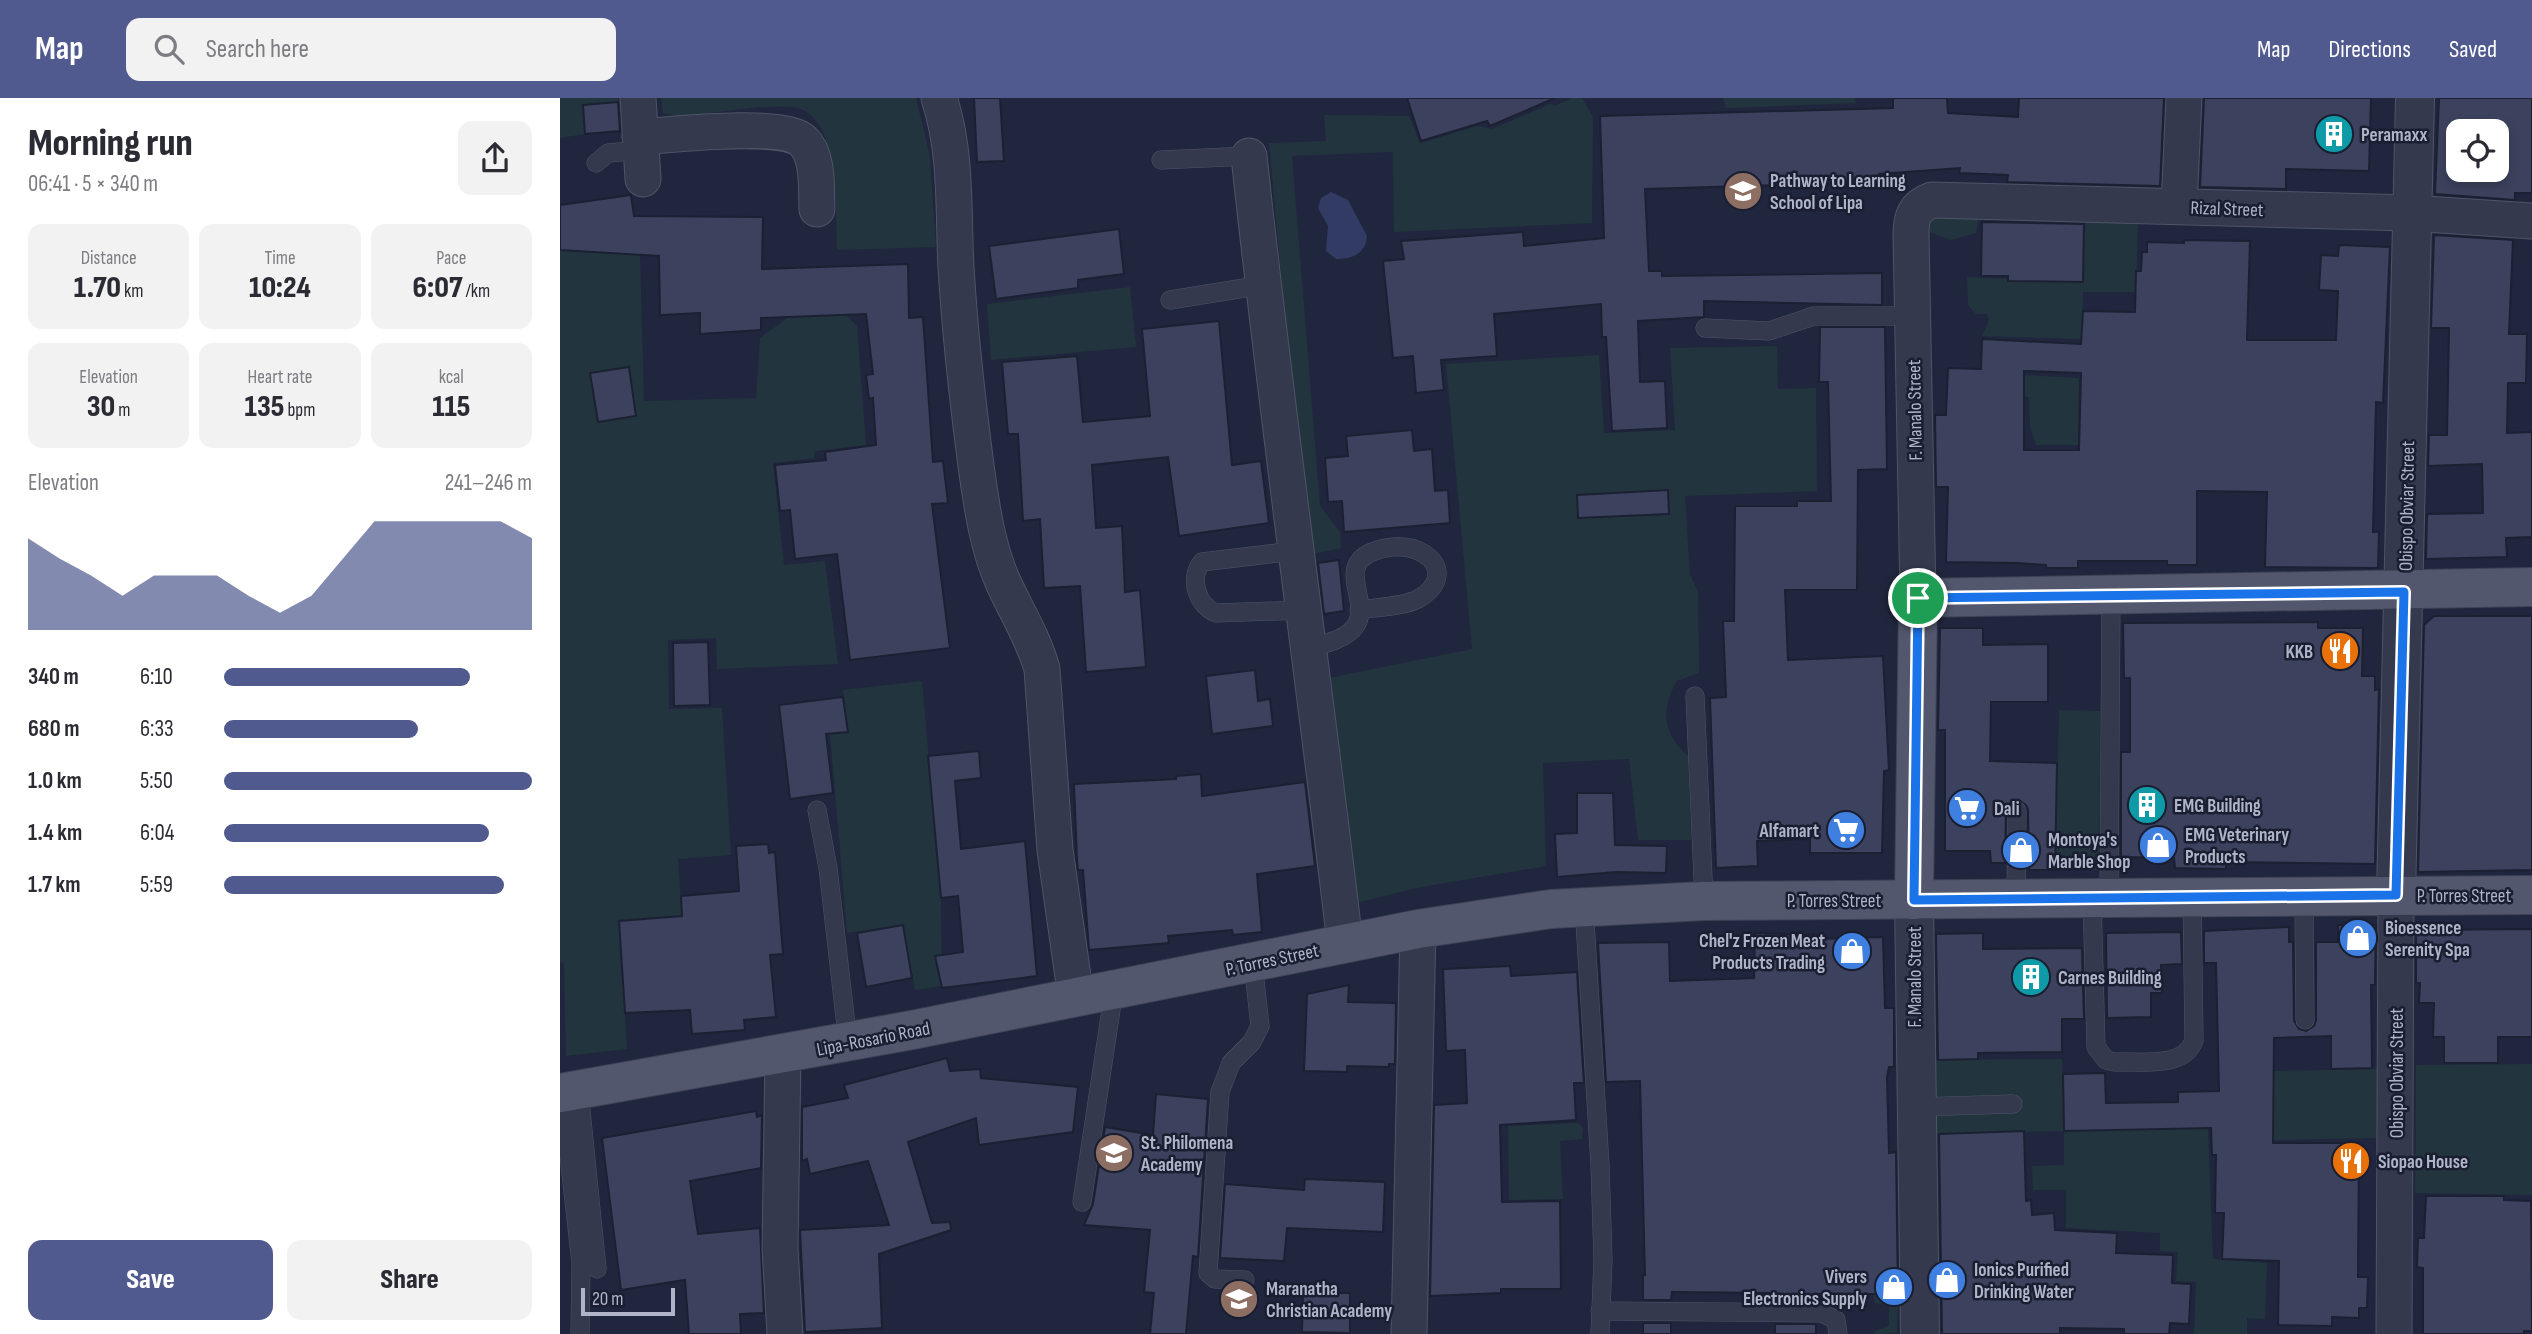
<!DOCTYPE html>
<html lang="en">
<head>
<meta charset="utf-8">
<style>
	body { margin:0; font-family:"Sofia Sans Condensed",sans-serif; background:#f2f2f3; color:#2b2b33; height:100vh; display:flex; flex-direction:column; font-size:26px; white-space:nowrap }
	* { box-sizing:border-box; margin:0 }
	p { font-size:23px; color:#7c7c81 }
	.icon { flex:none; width:38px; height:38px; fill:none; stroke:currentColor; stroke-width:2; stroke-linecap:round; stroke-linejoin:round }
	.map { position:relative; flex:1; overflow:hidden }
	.panel { display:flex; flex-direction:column; background:#fff; width:560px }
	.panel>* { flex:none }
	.tools { position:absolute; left:1886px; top:21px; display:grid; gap:14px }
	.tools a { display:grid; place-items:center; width:63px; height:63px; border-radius:14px; background:#fff; box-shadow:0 4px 10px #0003; font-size:35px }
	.scale { position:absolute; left:21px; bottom:18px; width:94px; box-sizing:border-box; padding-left:7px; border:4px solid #afb4c8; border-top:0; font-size:19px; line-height:24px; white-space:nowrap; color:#afb4c8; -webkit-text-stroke:5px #1a1e31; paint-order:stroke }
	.pin { position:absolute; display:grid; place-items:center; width:60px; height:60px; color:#fff; margin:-30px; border:4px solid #fff; border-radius:50%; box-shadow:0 2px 7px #0007 }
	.round { display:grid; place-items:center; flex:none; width:74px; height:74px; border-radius:14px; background:#f2f2f3 }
	.overview { display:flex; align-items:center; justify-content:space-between; height:119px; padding:0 28px }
	h1 { font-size:38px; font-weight:800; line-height:52px }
	.figures { display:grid; grid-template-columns:repeat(3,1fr); gap:10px; height:119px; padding:7px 28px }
	.figures div { display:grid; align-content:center; border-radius:14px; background:#f2f2f3; text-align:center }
	.figures b { font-size:30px; font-weight:800 }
	.figures small { font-size:19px; font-weight:400 }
	.figures p { font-size:19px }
	.chart { height:196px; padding:14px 28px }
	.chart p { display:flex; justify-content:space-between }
	.chart svg { width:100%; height:126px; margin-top:7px; fill:#505a8f; opacity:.7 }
	.action { display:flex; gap:14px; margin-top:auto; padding:14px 28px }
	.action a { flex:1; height:80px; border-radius:14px; background:#505a8f; color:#fff; font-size:28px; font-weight:800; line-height:80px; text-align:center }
	.action a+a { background:#f2f2f3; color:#2b2b33 }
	ul { padding:0 28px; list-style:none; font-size:23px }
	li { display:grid; grid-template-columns:112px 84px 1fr; align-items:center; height:52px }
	li i { height:18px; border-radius:9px; background:#505a8f }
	header { display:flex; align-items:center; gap:42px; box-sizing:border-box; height:98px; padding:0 35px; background:#505a8f; color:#fff }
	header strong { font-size:33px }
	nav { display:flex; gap:38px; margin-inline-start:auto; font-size:24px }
	.search { width:490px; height:63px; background:#f2f2f3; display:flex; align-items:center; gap:18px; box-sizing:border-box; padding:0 24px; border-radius:14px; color:#7c7c81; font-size:26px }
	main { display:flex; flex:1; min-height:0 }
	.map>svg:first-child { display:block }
</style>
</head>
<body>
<header>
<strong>Map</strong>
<div class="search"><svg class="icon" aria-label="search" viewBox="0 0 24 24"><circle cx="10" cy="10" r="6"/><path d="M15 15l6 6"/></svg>Search here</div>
<nav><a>Map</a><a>Directions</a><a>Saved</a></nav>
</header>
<main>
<section class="panel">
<div class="overview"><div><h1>Morning run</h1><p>06:41 · 5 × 340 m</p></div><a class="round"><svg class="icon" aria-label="share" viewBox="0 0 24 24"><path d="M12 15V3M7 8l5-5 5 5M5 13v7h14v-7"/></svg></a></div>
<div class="figures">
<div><p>Distance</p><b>1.70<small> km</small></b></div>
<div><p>Time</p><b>10:24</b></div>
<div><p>Pace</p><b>6:07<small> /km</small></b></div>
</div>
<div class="figures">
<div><p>Elevation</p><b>30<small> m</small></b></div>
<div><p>Heart rate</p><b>135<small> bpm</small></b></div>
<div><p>kcal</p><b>115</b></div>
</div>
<div class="chart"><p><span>Elevation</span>241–246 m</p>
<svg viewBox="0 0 160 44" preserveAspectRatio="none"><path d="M0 44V12L10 19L20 25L30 32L40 25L50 25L60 25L70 32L80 38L90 32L100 19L110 6L120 6L130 6L140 6L150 6L160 12V44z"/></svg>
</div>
<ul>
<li><b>340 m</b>6:10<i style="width:80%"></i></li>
<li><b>680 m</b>6:33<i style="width:63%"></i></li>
<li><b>1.0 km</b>5:50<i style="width:100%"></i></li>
<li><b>1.4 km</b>6:04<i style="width:86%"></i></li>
<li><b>1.7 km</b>5:59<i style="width:91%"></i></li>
</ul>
<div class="action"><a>Save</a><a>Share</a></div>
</section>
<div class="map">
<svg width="1972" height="1236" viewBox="0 0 1972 1236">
	<rect width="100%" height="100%" fill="#20263d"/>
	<g fill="#22353e">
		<path d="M0,0H58V4L23,7L25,36L0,40Z"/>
		<path d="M101,0H356L370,58L376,149L277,152C276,119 280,25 241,11C218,3 144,17 117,19L103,15Z"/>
		<path d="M1012,0H1022L1033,19L1032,125L834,134L833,54L732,58L760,408L780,434L781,450L747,457L709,45L766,43L764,17L849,18L860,45L918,28L932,31L990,6L995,8Z"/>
		<path d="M1163,0H1295L1296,5L1166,10Z"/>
		<path d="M1419,119L1416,135L1391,142L1369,134L1373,120Z"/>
		<path d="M1524,122L1578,124L1576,194H1523L1522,241L1422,238L1429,222L1427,216H1416L1408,207L1407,179L1522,184Z"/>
		<path d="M0,152L80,157L84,303L196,300L200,240L229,219L286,217L297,228L306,347L255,353L254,360L213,365L224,467L265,463L278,566L157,571L156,540L108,542L109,611L162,610L171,757L118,761L122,818L59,823L67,951L6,958L4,865L0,864Z"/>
		<path d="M570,189L576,249L431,262L427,206Z"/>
		<path d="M1217,248L1218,291L1256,290L1257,393L1125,398L1130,477L1138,493L1139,575L1117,583C1100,611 1103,636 1128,658L1131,742H1078L1069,661L983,665L986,768L861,789L796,805L769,580L912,551L886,266L1039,257L1044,335L1115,332L1110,250Z"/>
		<path d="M1463,277L1519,280L1518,347H1476L1470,329L1469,299L1462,298Z"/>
		<path d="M362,583L381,800L382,888L355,892L343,827L287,835L270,636L288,633L283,592Z"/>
		<path d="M1499,612L1540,613L1539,772H1495Z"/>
		<path d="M1502,961L1504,1033L1648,1030L1653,1161L1707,1165L1705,1221L1687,1220V1236H1634L1636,1184L1616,1183L1618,1154L1600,1153V1135L1506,1130V1092H1473L1472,1068L1504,1067V1033L1373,1036V962Z"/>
		<path d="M1972,966V1097L1855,1095L1856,967Z"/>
		<path d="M1820,971V1040L1713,1042L1712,973Z"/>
		<path d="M1018,1025L1023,1030L1022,1041L1000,1043L1003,1101L949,1102L948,1028Z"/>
		<path d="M1338,1196L1337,1235L1314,1236L1315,1233L1329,1228V1208L1315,1205L1313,1197Z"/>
	</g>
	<path fill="#313b63" d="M771,94L788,102L807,138C806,156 792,161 776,161L766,153L768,128L758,110L761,100Z"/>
	<g fill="#3c425d" stroke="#1b2033" stroke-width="2" fill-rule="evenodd">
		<path d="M414,0H440L444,63L417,64Z"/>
		<path d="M847,0H995L930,28L927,23L861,43Z"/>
		<path d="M1333,0H1387L1388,15L1458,19L1459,0H1604L1600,88L1447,84L1448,77L1399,75L1400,70L1319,76L1320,84L1085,91L1089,173H1102V178L1322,175V207L1144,203V219L1078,223L1080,284L1105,283L1107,330L1052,333L1046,239H1042L1041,206L934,216L937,258L881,262L884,292L856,295L853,258L833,260L823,163L844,161L841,143L963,134L964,148L1044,140L1040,18L1333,10Z"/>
		<path d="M1644,0H1811L1809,73L1726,71V91L1640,89Z"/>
		<path d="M1879,0H1972V95H1955V102L1875,96ZM1899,33H1937V72H1899Z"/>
		<path d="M58,4L60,33L25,36L23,7Z"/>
		<path d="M71,97L74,118L203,119L202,171L348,166L349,220L363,219L373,364L383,363L388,405L372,406L390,550L290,562L277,456L235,461L230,412L220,413L215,367L266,362L265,354L316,347L313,300L309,301L306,277L313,276L306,216L201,220V232L140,236V215L100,217L99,158L0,152V107Z"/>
		<path d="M1422,124L1524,126L1523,184L1448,183V178H1421Z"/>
		<path d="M559,131L564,176L518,182V190L436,201L429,148Z"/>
		<path d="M1874,137L1953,142L1949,236H1967L1966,285H1948L1947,335L1972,334V439L1946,440L1947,459L1866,461L1867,416L1923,415L1922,366L1868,368L1869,337H1887L1889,230H1871Z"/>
		<path d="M1624,142L1690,143L1687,242H1776L1778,193L1759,192L1761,157L1778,158L1779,147L1830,149L1823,305L1816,304L1813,434H1819L1818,470L1705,469L1707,394L1637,393V467H1607V463H1518V470H1486V467L1458,465L1386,464L1388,389H1376L1375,317H1386L1388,270L1421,271L1422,241L1521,246L1523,213L1575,214L1576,173H1581L1582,154H1587V144L1624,145ZM1464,273L1521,275L1519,352H1464Z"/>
		<path d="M659,223L672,367L701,363L709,425L619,438L608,359L532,367L536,430L562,428L565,494L580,492L586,569L526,574L520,488L484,490L480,421L463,423L458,336H448L442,264L517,258L523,324L590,318L582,231Z"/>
		<path d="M1260,229H1325L1327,371L1298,372L1297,492H1225L1228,562L1323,558L1329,672L1324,673L1322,755H1250V741L1197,743L1198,768L1156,770L1150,600L1166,599L1163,523H1174L1175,408H1237V403H1271L1268,284H1259Z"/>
		<path d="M69,269L76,318L38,324L30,275Z"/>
		<path d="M852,332L854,353L872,351L875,393L888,392L890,425L784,434L782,403L768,404L765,360L788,358L786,338Z"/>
		<path d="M1108,392L1109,416L1018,420L1017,397Z"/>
		<path d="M779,462L784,513L764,516L758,465Z"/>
		<path d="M1874,518H1972V772L1858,774L1864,527Z"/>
		<path d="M1758,524V530H1803L1802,578H1815V592L1819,591L1815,766L1666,764V771L1615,770L1614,760L1561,759V654H1570V580H1564L1563,525Z"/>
		<path d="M1380,530H1423V547L1488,546V604H1431L1430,663L1497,665L1495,772H1469L1468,712L1466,707L1458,702L1451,704L1446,712L1445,765H1431L1430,753H1385V632H1378Z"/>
		<path d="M148,544L150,607L114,608L113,545Z"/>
		<path d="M695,572L698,603L710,601L713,628L652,636L646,578Z"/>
		<path d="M283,599L288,634L266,636L273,695L230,701L219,607Z"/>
		<path d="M419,653L421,680L395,683L401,751L465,743L477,878L382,890L375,858L403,854L398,798L381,800L368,658Z"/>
		<path d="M641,676L642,698L745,684L755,768L697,776L702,834L673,837L672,832L608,838L609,845L529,852L523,772H518L517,762L514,686L616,681V678Z"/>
		<path d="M1017,695H1053L1055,747L1107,748L1106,775L1056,774L997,779L995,736L1017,735Z"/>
		<path d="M208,746L209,755L215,754L223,856L210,857L216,919L184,922L185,932L132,936L130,912L65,915L59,823L122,818L121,798L179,793L176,748Z"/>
		<path d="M343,827L352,880L306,889L297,835Z"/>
		<path d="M1778,827H1816L1815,887H1811L1812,970L1771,971V938L1714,940L1713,1045H1799L1798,1179H1808L1807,1210H1799V1220L1772,1219V1228L1718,1227L1719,1163L1662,1161L1664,1115H1655L1656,1057H1652L1651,1030L1504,1033L1503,976L1545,975L1546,1005L1618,1004V994L1659,993L1656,865H1644V833L1729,829V844H1733L1734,923L1739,931L1746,933L1754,928L1756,922V844H1778Z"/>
		<path d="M1972,831V939H1938V965H1884V939H1873L1874,905H1859L1860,885H1856V832Z"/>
		<path d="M1621,834L1622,866L1601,867L1602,895H1591V919L1547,920L1546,835Z"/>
		<path d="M1195,835L1261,837V841L1323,839L1325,910H1334V969H1329L1327,979L1329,1055L1336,1054L1338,1196H1256V1204L1215,1203V1195L1112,1194L1111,1202H1083V1177H1085L1080,983L1046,984L1038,845L1109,844L1110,883L1194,880Z"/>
		<path d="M1423,835V851L1522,850L1524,921H1502V954L1418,955V961L1378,962L1376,836Z"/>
		<path d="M950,868L951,878L1017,874L1024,985H1014L1016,1022L940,1027L942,1104L1000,1103L1001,1191H941V1195L870,1198L874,1007L907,1005L905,952L886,953L883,871Z"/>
		<path d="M789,887L788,904L836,905L835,966H829V969L787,968V974L744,973L747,896Z"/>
		<path d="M387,960L390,973L420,971L421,980L518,989L513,1034L419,1047L416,1020L348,1044L372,1125L390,1124L391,1132L319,1156L322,1230L245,1234L240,1132L329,1127L308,1063L250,1076L247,1061L242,1063V1009L288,1000L284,987Z"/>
		<path d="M596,996L648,1001L638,1159L633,1158L626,1236H590L594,1195L584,1194L590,1132L524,1127L533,1106L545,1029L593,1037Z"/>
		<path d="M196,1013L197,1019L202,1017L201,1070L130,1083L138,1136L200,1130L204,1215L180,1216L181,1236H129L125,1182L61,1192L42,1040Z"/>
		<path d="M1464,1033L1466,1103L1471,1102L1472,1117L1494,1115L1495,1132L1557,1135L1556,1155L1613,1157L1612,1185L1631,1186L1629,1226L1610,1225L1609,1236H1564V1231L1500,1230V1236H1382L1379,1036Z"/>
		<path d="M745,1081L825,1084L823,1134L727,1130L724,1163L660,1160L665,1086L744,1092Z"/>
		<path d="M1866,1098H1944V1102L1971,1103L1972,1233H1964V1236H1863V1170L1857,1169L1858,1140H1864Z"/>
		<path d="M743,1195H790V1235L742,1234Z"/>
		<rect x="1083" y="1225" width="28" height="11"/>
		<rect x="1215" y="1226" width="41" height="10"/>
	</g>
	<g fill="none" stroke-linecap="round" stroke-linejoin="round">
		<g stroke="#4f5467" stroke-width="19">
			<g id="service">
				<path d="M601,62L689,58"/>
				<path d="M36,65L48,55L82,52"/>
				<path d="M610,202L703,187"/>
				<path d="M1145,230L1209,233L1254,218H1352"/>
				<path d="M734,453L642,464C628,481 638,508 656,515L743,512"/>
				<path d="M751,549C848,530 762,476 812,454C860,434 903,475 858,501C842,509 817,509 799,512"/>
				<path d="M1135,598L1144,803"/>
				<path d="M257,712L268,770L288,945"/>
				<path d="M1744,798L1745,922"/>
				<path d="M1532,800L1536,949L1546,962L1555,964C1580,963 1625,971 1634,942L1632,799"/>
				<path d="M1549,800L1551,497"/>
				<path d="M1456,801L1457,713"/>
				<path d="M1024,808L1040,1067L1043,1162L1040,1236"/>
				<path d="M19,993L37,1171"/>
				<path d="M2,995L21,1165L20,1236"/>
				<path d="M1356,1009L1453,1006"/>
				<path d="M522,1104L554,892"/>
				<path d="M685,1182L655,1181L648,1175L660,994L671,965L692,944L700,928L693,865"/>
				<path d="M1040,1213L1262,1215L1276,1222L1278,1236"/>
			</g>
		</g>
		<g stroke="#4f5467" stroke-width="37">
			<g id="minor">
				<path d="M78,0L83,81"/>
				<path d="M379,0C397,54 393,112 396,169C400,237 408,307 417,375C422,410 428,451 443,484C456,513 473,539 482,571L495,752L516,900"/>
				<path d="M80,39C110,37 224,24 243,43C259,58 256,90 257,111"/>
				<path d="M689,58C717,321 754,582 785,845"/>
				<path d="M1619,108L1624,0"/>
				<path d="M1358,500L1351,136C1351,119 1355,108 1372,102L1850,115L1972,123"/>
				<path d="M223,957L220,1151L225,1236"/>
				<path d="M849,1236L858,831"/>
				<path d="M1834,1236L1836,797"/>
			</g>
		</g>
		<g stroke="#4f5467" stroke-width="40">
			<g id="tertiary">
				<path d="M1836,797L1855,0"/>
				<path d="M1354,802L1360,1236"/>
			</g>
		</g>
		<g stroke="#3d4255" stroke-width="40">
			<g id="primary">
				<path d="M1354,802L1358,500L1972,489"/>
				<path d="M0,995L352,932L858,831L991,811L1144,803L1972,797"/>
			</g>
		</g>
		<use href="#service" stroke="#34394d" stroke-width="18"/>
		<use href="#minor" stroke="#34394d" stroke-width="35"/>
		<use href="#tertiary" stroke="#34394d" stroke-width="38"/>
		<use href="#primary" stroke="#52576d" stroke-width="38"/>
	</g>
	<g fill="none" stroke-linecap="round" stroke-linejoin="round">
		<g stroke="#fff" stroke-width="14">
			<path id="route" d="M1844,494L1836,797L1354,802L1358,500Z"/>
		</g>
		<use href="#route" stroke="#1a73e8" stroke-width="9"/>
	</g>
	<defs>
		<g id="building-disc" transform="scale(2.0125)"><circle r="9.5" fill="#0f9aa8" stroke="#1a1e31"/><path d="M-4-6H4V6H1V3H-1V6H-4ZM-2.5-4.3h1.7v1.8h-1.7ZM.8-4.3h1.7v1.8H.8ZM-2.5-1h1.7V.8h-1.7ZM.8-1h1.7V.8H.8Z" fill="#fff"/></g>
		<g id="school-disc" transform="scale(2.0125)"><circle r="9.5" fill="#8d6e63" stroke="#1a1e31"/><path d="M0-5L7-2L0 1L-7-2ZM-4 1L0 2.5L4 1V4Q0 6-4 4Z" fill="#fff"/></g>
		<g id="restaurant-disc" transform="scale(2.0125)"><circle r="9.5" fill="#e8710a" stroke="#1a1e31"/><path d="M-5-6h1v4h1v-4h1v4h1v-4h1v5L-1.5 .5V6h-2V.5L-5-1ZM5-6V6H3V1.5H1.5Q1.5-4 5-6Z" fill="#fff"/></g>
		<g id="supermarket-disc" transform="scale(2.0125)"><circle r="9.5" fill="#3f7fe0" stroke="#1a1e31"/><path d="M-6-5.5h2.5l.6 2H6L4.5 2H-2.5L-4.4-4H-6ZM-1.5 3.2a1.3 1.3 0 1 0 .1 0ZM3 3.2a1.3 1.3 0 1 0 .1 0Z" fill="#fff"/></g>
		<g id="shop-disc" transform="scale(2.0125)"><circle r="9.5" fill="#3f7fe0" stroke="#1a1e31"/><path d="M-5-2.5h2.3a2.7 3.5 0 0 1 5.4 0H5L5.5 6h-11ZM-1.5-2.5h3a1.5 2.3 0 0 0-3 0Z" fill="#fff"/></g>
	</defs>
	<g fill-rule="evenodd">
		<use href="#building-disc" x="1774" y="36"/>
		<use href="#school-disc" x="1183" y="93"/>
		<use href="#restaurant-disc" x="1780" y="553"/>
		<use href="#building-disc" x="1587" y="707"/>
		<use href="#supermarket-disc" x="1407" y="710"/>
		<use href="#supermarket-disc" x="1286" y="732"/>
		<use href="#shop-disc" x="1598" y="747"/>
		<use href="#shop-disc" x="1461" y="752"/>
		<use href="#shop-disc" x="1798" y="840"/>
		<use href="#shop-disc" x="1292" y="853"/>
		<use href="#building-disc" x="1471" y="879"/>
		<use href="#school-disc" x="554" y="1055"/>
		<use href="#restaurant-disc" x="1791" y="1063"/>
		<use href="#shop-disc" x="1387" y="1182"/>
		<use href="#shop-disc" x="1334" y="1189"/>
		<use href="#school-disc" x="679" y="1201"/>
	</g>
	<g text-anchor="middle" stroke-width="5" stroke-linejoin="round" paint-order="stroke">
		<g font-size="19" font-weight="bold" fill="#afb4c8" stroke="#1a1e31" text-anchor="start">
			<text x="1801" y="43">Peramaxx</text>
			<text x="1210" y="89">Pathway to Learning<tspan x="1210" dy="22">School of Lipa</tspan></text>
			<text x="1753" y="560" text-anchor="end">KKB</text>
			<text x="1614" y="714">EMG Building</text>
			<text x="1434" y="717">Dali</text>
			<text x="1259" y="739" text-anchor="end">Alfamart</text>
			<text x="1625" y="743">EMG Veterinary<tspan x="1625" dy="22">Products</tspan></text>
			<text x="1488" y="748">Montoya's<tspan x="1488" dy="22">Marble Shop</tspan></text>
			<text x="1825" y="836">Bioessence<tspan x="1825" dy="22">Serenity Spa</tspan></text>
			<text x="1265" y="849" text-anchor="end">Chel'z Frozen Meat<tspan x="1265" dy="22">Products Trading</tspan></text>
			<text x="1498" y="886">Carnes Building</text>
			<text x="581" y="1051">St. Philomena<tspan x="581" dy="22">Academy</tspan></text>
			<text x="1818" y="1070">Siopao House</text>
			<text x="1414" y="1178">Ionics Purified<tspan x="1414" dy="22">Drinking Water</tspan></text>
			<text x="1307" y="1185" text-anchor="end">Vivers<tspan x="1307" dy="22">Electronics Supply</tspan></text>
			<text x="706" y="1197">Maranatha<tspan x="706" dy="22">Christian Academy</tspan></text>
		</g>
		<g font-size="19" fill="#afb4c8" stroke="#1a1e31">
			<text transform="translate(1667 110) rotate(2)" y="7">Rizal Street</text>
			<text transform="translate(1354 312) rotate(-91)" y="7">F. Manalo Street</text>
			<text transform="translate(1846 408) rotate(-89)" y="7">Obispo Obviar Street</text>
			<text x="1904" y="804">P. Torres Street</text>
			<text x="1274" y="809">P. Torres Street</text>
			<text transform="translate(712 861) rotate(-12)" y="7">P. Torres Street</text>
			<text transform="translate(1354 879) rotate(-90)" y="7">F. Manalo Street</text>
			<text transform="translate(313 940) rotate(-11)" y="7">Lipa-Rosario Road</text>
			<text transform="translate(1836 975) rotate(-90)" y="7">Obispo Obviar Street</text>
		</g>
	</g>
</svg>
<div class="tools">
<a><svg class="icon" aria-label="locate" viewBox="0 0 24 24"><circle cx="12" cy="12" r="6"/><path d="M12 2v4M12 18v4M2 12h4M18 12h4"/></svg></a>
</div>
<div class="scale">20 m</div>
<div class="pin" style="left:1358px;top:500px;background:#1e9e55"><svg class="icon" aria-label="arrive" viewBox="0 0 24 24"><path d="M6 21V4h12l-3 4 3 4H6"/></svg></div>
</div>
</main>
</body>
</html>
